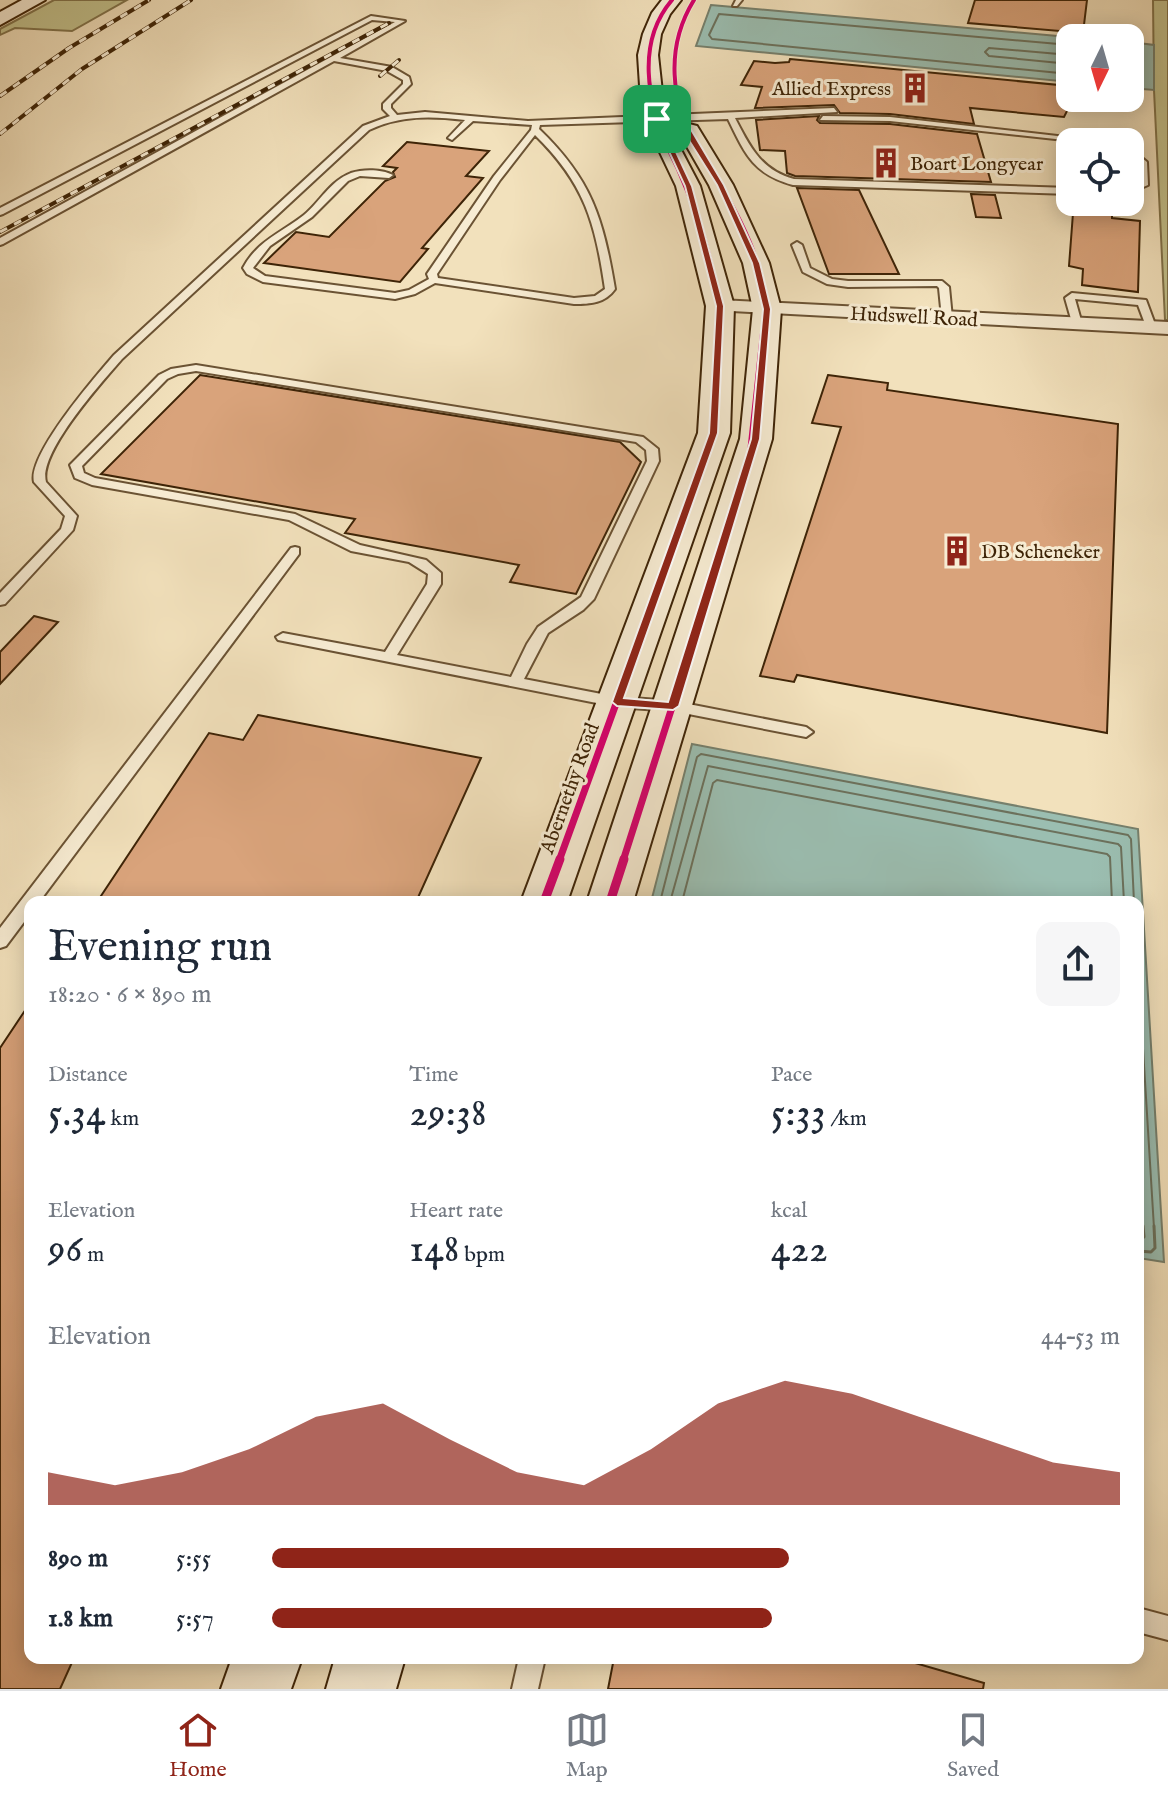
<!DOCTYPE html>
<html lang="en">
<head>
<meta charset="utf-8">
<style>
	body { margin:0; font-family:"IM FELL English",serif; background:#f6f6f7; color:#1f2937; height:100vh; display:flex; flex-direction:column; font-size:30px; white-space:nowrap }
	* { box-sizing:border-box; margin:0 }
	p { font-size:26px; color:#747a83 }
	.icon { flex:none; width:44px; height:44px; fill:none; stroke:currentColor; stroke-width:2; stroke-linecap:round; stroke-linejoin:round }
	.map { position:relative; flex:1; overflow:hidden }
	.details { position:absolute; left:24px; top:896px; width:1120px; height:768px; display:flex; flex-direction:column; background:#fff; border-radius:16px; box-shadow:0 4px 20px #0003 }
	.details>* { flex:none }
	.needle { width:52px; rotate:185deg }
	.tools { position:absolute; left:1056px; top:24px; display:grid; gap:16px }
	.tools a { display:grid; place-items:center; width:88px; height:88px; border-radius:16px; background:#fff; box-shadow:0 4px 20px #0003; font-size:40px }
	.pin { position:absolute; display:grid; place-items:center; width:68px; height:68px; color:#fff; margin:-34px; border-radius:16px; box-shadow:0 4px 12px #0006 }
	.round { display:grid; place-items:center; flex:none; width:84px; height:84px; border-radius:16px; background:#f6f6f7 }
	.head { display:flex; align-items:center; justify-content:space-between; height:136px; padding:0 24px }
	h1 { font-size:44px; font-weight:600; line-height:60px }
	.metrics { display:grid; grid-template-columns:repeat(3,1fr); gap:12px; height:136px; padding:8px 24px }
	.metrics div { display:grid; align-content:center }
	.metrics b { font-size:40px; font-weight:600 }
	.metrics small { font-size:22px; font-weight:400 }
	.metrics p { font-size:22px }
	.chart { height:224px; padding:16px 24px }
	.chart p { display:flex; justify-content:space-between }
	.chart svg { width:100%; height:144px; margin-top:8px; fill:#8f2418; opacity:.7 }
	ul { padding:0 24px; list-style:none; font-size:26px }
	li { display:grid; grid-template-columns:128px 96px 1fr; align-items:center; height:60px }
	li i { height:20px; border-radius:10px; background:#8f2418 }
	.tabs { display:flex; justify-content:space-around; align-items:center; height:112px; border-top:2px solid #e0e1e3; background:#fff; font-size:22px; color:#747a83 }
	.tabs a { display:grid; justify-items:center; gap:4px }
	.tabs .active { color:#8f2418 }
	.map>svg:first-child { display:block }
</style>
</head>
<body>
<div class="map">
<svg width="1168" height="1689" viewBox="0 0 1168 1689">
	<rect width="100%" height="100%" fill="#f2e1bc"/>
	<filter id="stains"><feTurbulence type="fractalNoise" baseFrequency=".0025" numOctaves="4"/><feColorMatrix values="0 0 0 0 .2 0 0 0 0 .09 0 0 0 0 .02 0 0 0 .5 -.17"/></filter>
	<radialGradient id="worn" r=".72"><stop offset=".6" stop-color="#630" stop-opacity="0"/><stop offset="1" stop-color="#630" stop-opacity=".3"/></radialGradient>
	<g fill="#c2c18c" stroke="#80724a" stroke-width="2">
		<path d="M54,0H127L72,31L15,28L0,35V29Z"/>
		<path d="M1153,0H1168V320H1165L1154,90Z"/>
	</g>
	<g fill="#9bbeb1" stroke="#76806d" stroke-width="2">
		<path d="M711,5L1080,38H1070V82L696,46Z"/>
		<path d="M1130,42L1154,45V90L1130,88Z"/>
		<path d="M692,744L1138,829L1164,1262L1138,1258V902H651Z"/>
	</g>
	<g fill="none" stroke-linecap="round" stroke-linejoin="round">
		<g stroke="#6c715c" stroke-width="2">
			<path d="M1070,45L719,14L709,35L712,39L1070,74"/>
			<path d="M1070,55L989,48L985,52L989,56L1070,64"/>
			<path d="M660,902L697,757L701,754L1128,835L1131,839L1134,902"/>
			<path d="M670,902L708,766L1118,844L1121,847L1124,902"/>
			<path d="M682,902L713,783L717,780L1107,854L1110,857L1112,902"/>
			<path d="M1138,967L1154,1228"/>
			<path d="M1138,1136L1143,1228"/>
		</g>
		<g stroke="#6c715c" stroke-width="3">
			<path d="M1138,1241L1144,1237L1143,1226"/>
			<path d="M1138,1251L1151,1252L1155,1248L1154,1226"/>
		</g>
	</g>
	<g fill="#d9a37b" stroke="#3e2407" stroke-width="2">
		<path d="M975,0H1087L1083,33L968,23Z"/>
		<path d="M790,59L1069,86L1067,111L1064,117L970,108L974,124L890,114L840,113L834,105L755,108L762,87L741,85L754,61L775,63L789,62Z"/>
		<path d="M819,116L817,120L820,123L890,124L977,134L991,182L795,176L787,173L785,151L760,150L756,120Z"/>
		<path d="M407,142L489,151L466,176L483,178L422,248L428,249L400,282L264,263L296,232L329,237L385,181L395,177L393,172L397,168L383,166Z"/>
		<path d="M797,188L859,190L899,274H829Z"/>
		<path d="M971,194L995,195L1001,218L976,217Z"/>
		<path d="M1087,209L1112,212V218L1140,221L1138,292L1082,285L1083,269L1069,266L1073,213L1086,214Z"/>
		<path d="M200,375L620,442L641,462L576,594L510,582L519,565L345,533L355,519L101,474Z"/>
		<path d="M828,375L888,383L887,390L1118,424L1107,733L797,675L794,682L760,676L841,427L812,423Z"/>
		<path d="M34,616L58,622L0,684V652Z"/>
		<path d="M258,715L481,758L416,902H97L209,733L243,740Z"/>
		<path d="M30,1003V1658H74L60,1689H0V1048Z"/>
		<path d="M614,1658H898L984,1683L983,1689H608Z"/>
	</g>
	<g fill="none" stroke-linecap="round" stroke-linejoin="round">
		<g stroke="#6b5334" stroke-width="4">
			<g id="service">
				<path d="M736,0H742L737,6H733Z"/>
				<path d="M371,16L405,21L340,58L392,67L409,77L411,84L391,104V108L397,115L425,112L528,121L834,108L837,112L735,118C750,147 761,170 794,179L1070,188V194L793,185C753,174 745,154 728,119L540,125L539,129C592,180 603,218 615,289C605,303 591,304 574,304L435,283L415,294L395,299L263,282L247,274L243,268C257,241 281,233 304,215C320,202 330,181 351,173C363,169 382,169 393,175L389,178L360,176L348,181L312,217L270,246L253,268L265,276L395,293L409,290L429,279L427,274L494,176L531,130L532,125L473,121L452,140L448,138L465,120C431,116 401,115 369,130L122,359C102,382 38,453 46,482L77,516L73,530L5,604L0,605V593L61,529L65,516L34,482C27,455 95,377 114,355L363,126L390,116L383,109V104L403,84V80L387,71L334,61L3,244L0,245V238L395,22L372,20L3,214L0,215V208ZM535,135C585,184 595,222 605,289L595,296L574,298L438,278L437,274L500,180Z"/>
				<path d="M823,116L890,117L1110,142H1083L890,121L820,120Z"/>
				<path d="M1130,148L1147,162L1148,185L1130,193V187L1140,184L1139,163L1130,154Z"/>
				<path d="M797,242L802,245L810,268L832,279L848,281H942L949,287L952,318L947,321L942,318L939,288L937,286L848,287L827,284L803,272L792,245Z"/>
				<path d="M1072,293L1146,300L1156,327L1147,329L1138,305L1075,299L1082,324L1073,326L1065,298Z"/>
				<path d="M196,365L643,437L658,449L659,461L594,599L583,610L548,633L524,679L617,697L673,701L806,727L813,732L806,737L673,711L617,707L278,640L276,637L283,633L385,652L427,584L428,574L409,562L351,551L289,520L92,485L75,478L70,465L72,463L159,375L171,369ZM196,371L636,442L646,450L647,461L581,597L538,627L527,644L511,677L397,655L441,584V573L426,560L360,545L295,514L95,478L84,473L82,466L167,379L178,374Z"/>
				<path d="M295,547L299,548V554L39,902H30V914L6,946L0,948V928L291,548Z"/>
				<path d="M1138,1608L1168,1616V1640L1138,1632Z"/>
				<path d="M519,1658H545L538,1689H512Z"/>
			</g>
		</g>
		<g stroke="#6b5334" stroke-width="4">
			<path id="minor" d="M720,300L1168,322V334L713,310L710,306L713,302Z"/>
		</g>
		<g stroke="#3e2407" stroke-width="4">
			<g id="secondary">
				<path d="M22,0H45L0,25V12Z"/>
				<path d="M662,0H681L670,14L661,34L658,55L663,101L678,144L700,186L734,306L730,433L567,902H521L698,433L706,306L676,186L656,144L641,101L638,55L643,34L652,13Z"/>
				<path d="M689,124L697,126L733,185L769,263L781,309L772,439L633,902H587L740,439L753,309L743,263L709,185L678,131Z"/>
				<path d="M232,1658H302L291,1689H221Z"/>
				<path d="M335,1658H405L396,1689H326Z"/>
			</g>
		</g>
		<use href="#service" fill="#f7ecd3" fill-rule="evenodd"/>
		<use href="#minor" fill="#f7ecd3" fill-rule="evenodd"/>
		<use href="#secondary" fill="#f7ecd3" fill-rule="evenodd"/>
		<g stroke="#3e2407" stroke-width="4">
			<g id="rail">
				<path d="M380,76L399,60"/>
				<path d="M0,96L69,48L149,0"/>
				<path d="M0,134L82,69L191,0"/>
				<path d="M0,232L389,23"/>
			</g>
		</g>
		<use href="#rail" stroke="#f7ecd3" stroke-width="3" stroke-dasharray="8" stroke-linecap="butt"/>
		<g stroke="#f7ecd3" stroke-width="6">
			<g id="cycleway-far4">
				<path d="M694,0C665,47 670,102 698,149"/>
				<path d="M669,149C647,102 636,42 672,0"/>
			</g>
		</g>
		<g stroke="#f7ecd3" stroke-width="8">
			<g id="cycleway-far3">
				<path d="M668,147C694,198 721,278 719,335"/>
				<path d="M697,147C730,201 775,269 763,335"/>
			</g>
		</g>
		<g stroke="#f7ecd3" stroke-width="10">
			<g id="cycleway-far2">
				<path d="M665,568L714,433L719,333"/>
				<path d="M717,568L749,462L763,333"/>
			</g>
		</g>
		<g stroke="#f7ecd3" stroke-width="12">
			<g id="cycleway-far1">
				<path d="M559,861L666,566"/>
				<path d="M623,861L717,566"/>
			</g>
		</g>
		<g stroke="#f7ecd3" stroke-width="14">
			<g id="cycleway">
				<path d="M544,902L560,859"/>
				<path d="M610,902L624,859"/>
			</g>
		</g>
		<use href="#cycleway-far4" stroke="#d6006c" stroke-width="4"/>
		<use href="#cycleway-far3" stroke="#d6006c" stroke-width="5"/>
		<use href="#cycleway-far2" stroke="#d6006c" stroke-width="6"/>
		<use href="#cycleway-far1" stroke="#d6006c" stroke-width="7"/>
		<use href="#cycleway" stroke="#d6006c" stroke-width="9"/>
	</g>
	<path fill="#8f2418" stroke="#fff" stroke-width="2" fill-rule="evenodd" d="M683,116L724,185L760,263L771,309L760,439L679,706L673,710L617,706L612,702L709,433L716,306L685,186L654,119ZM661,120H681L690,142L717,185L752,263L763,309L751,439L668,702L624,698L718,433L724,306L692,186Z"/>
	<defs>
		<g id="building-bare" transform="scale(2.4)"><path d="M-4-6H4V6H1V3H-1V6H-4ZM-2.5-4.3h1.7v1.8h-1.7ZM.8-4.3h1.7v1.8H.8ZM-2.5-1h1.7V.8h-1.7ZM.8-1h1.7V.8H.8Z" fill="#8f2418" stroke="#f7ecd3" stroke-width="2.5" paint-order="stroke"/></g>
	</defs>
	<g fill-rule="evenodd">
		<use href="#building-bare" x="915" y="88"/>
		<use href="#building-bare" x="886" y="163"/>
		<use href="#building-bare" x="957" y="551"/>
	</g>
	<g text-anchor="middle" stroke-width="6" stroke-linejoin="round" paint-order="stroke">
		<g font-size="20" fill="#3e2407" stroke="#f7ecd3" text-anchor="start">
			<text x="891" y="95" text-anchor="end">Allied Express</text>
			<text x="910" y="170">Boart Longyear</text>
			<text x="981" y="558">DB Scheneker</text>
		</g>
		<g font-size="20" fill="#3e2407" stroke="#f7ecd3">
			<text transform="translate(914 316) rotate(3)" y="7">Hudswell Road</text>
			<text transform="translate(569 788) rotate(-70)" y="7">Abernethy Road</text>
		</g>
	</g>
	<rect width="100%" height="100%" filter="url(#stains)"/>
	<rect width="100%" height="100%" fill="url(#worn)"/>
</svg>
<div class="tools">
<a><svg class="needle" viewBox="-14 -14 28 28"><path d="M0-13l5 13h-10z" fill="#e53935"/><path d="M0 13l5-13h-10z" fill="#747a83"/></svg></a>
<a><svg class="icon" aria-label="locate" viewBox="0 0 24 24"><circle cx="12" cy="12" r="6"/><path d="M12 2v4M12 18v4M2 12h4M18 12h4"/></svg></a>
</div>
<div class="pin" style="left:657px;top:119px;background:#1e9e55"><svg class="icon" aria-label="arrive" viewBox="0 0 24 24"><path d="M6 21V4h12l-3 4 3 4H6"/></svg></div>
<section class="details">
<div class="head"><div><h1>Evening run</h1><p>18:20 · 6 × 890 m</p></div><a class="round"><svg class="icon" aria-label="share" viewBox="0 0 24 24"><path d="M12 15V3M7 8l5-5 5 5M5 13v7h14v-7"/></svg></a></div>
<div class="metrics">
<div><p>Distance</p><b>5.34<small> km</small></b></div>
<div><p>Time</p><b>29:38</b></div>
<div><p>Pace</p><b>5:33<small> /km</small></b></div>
</div>
<div class="metrics">
<div><p>Elevation</p><b>96<small> m</small></b></div>
<div><p>Heart rate</p><b>148<small> bpm</small></b></div>
<div><p>kcal</p><b>422</b></div>
</div>
<div class="chart"><p><span>Elevation</span>44–53 m</p>
<svg viewBox="0 0 160 44" preserveAspectRatio="none"><path d="M0 44V34L10 38L20 34L30 27L40 17L50 13L60 24L70 34L80 38L90 27L100 13L110 6L120 10L130 17L140 24L150 31L160 34V44z"/></svg>
</div>
<ul>
<li><b>890 m</b>5:55<i style="width:61%"></i></li>
<li><b>1.8 km</b>5:57<i style="width:59%"></i></li>
</ul>
</section>
</div>
<nav class="tabs">
<a class="active"><svg class="icon" aria-label="home" viewBox="0 0 24 24"><path d="M3 11l9-7 9 7M6 9v11h12V9"/></svg>Home</a>
<a><svg class="icon" aria-label="map" viewBox="0 0 24 24"><path d="M3 6l6-2 6 2 6-2v14l-6 2-6-2-6 2zM9 4v14M15 6v14"/></svg>Map</a>
<a><svg class="icon" aria-label="saved" viewBox="0 0 24 24"><path d="M7 4h10v16l-5-4-5 4z"/></svg>Saved</a>
</nav>
</body>
</html>
